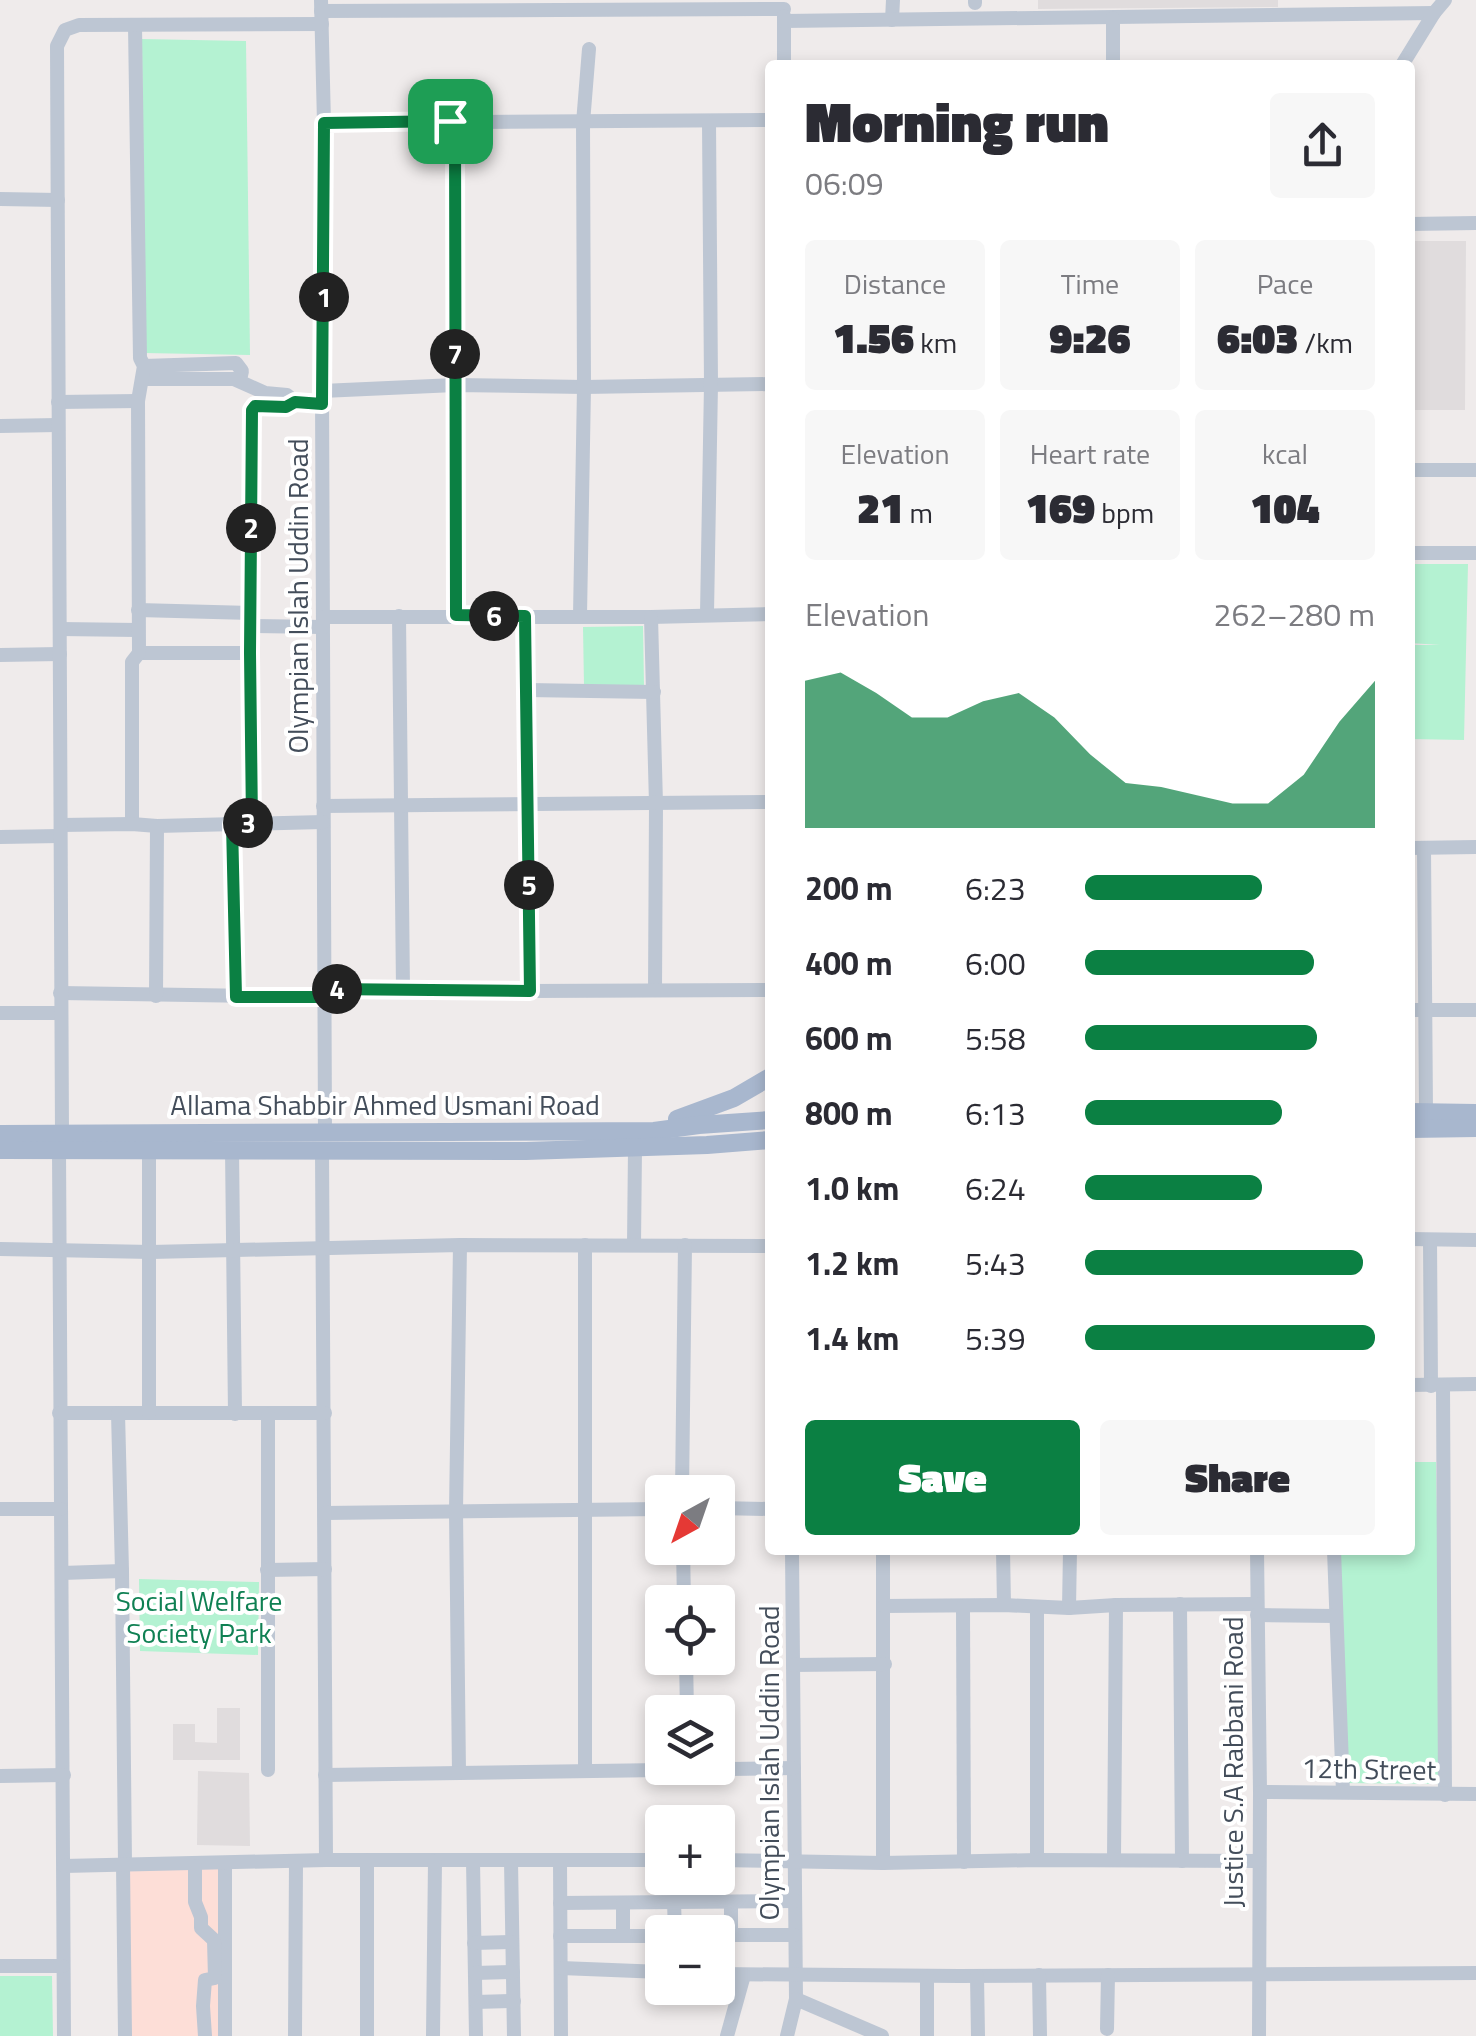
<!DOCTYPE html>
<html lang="en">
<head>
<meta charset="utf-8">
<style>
	body { margin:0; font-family:"Titillium Web",sans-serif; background:#f7f7f7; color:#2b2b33; height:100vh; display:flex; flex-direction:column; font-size:38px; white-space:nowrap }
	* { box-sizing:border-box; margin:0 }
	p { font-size:32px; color:#7c7c81 }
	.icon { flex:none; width:55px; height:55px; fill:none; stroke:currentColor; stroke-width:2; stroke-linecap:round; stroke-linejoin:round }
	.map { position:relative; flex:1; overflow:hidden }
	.drawer { position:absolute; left:765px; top:60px; width:650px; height:1495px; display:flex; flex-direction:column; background:#fff; border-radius:10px; box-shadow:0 5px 15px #0003 }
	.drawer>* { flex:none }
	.needle { width:65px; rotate:220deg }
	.controls { position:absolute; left:645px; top:1475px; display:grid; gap:20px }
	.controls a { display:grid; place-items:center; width:90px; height:90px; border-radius:10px; background:#fff; box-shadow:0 5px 15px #0003; font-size:50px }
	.pin { position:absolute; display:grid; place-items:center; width:85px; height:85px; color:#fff; margin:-42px; border-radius:20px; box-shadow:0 5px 15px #0006 }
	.km { position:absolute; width:50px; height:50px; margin:-25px; border-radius:50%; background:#222; color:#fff; font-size:28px; line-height:50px; text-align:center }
	.round { display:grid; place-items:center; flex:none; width:105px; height:105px; border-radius:10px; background:#f7f7f7 }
	.head { display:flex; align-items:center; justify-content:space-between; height:170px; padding:0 40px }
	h1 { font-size:55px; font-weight:800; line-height:75px }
	.stats { display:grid; grid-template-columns:repeat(3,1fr); gap:15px; height:170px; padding:10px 40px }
	.stats div { display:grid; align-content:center; border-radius:10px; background:#f7f7f7; text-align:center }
	.stats b { font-size:42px; font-weight:800 }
	.stats small { font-size:28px; font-weight:400 }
	.stats p { font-size:28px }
	.chart { height:280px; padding:20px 40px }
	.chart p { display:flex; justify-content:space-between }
	.chart svg { width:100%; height:180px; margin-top:10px; fill:#0b8043; opacity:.7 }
	.primary-button { display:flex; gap:20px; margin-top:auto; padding:20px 40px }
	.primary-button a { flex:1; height:115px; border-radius:10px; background:#0b8043; color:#fff; font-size:40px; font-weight:800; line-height:115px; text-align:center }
	.primary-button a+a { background:#f7f7f7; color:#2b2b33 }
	ul { padding:0 40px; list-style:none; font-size:32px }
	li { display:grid; grid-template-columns:160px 120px 1fr; align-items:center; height:75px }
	li i { height:25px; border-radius:12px; background:#0b8043 }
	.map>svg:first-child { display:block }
</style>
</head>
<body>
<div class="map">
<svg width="1476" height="2036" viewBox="0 0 1476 2036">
	<rect width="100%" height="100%" fill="#efebeb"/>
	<g fill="#e0dcdd">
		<path d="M1038,0H1278V7L1038,9Z"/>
		<path d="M1410,241H1466L1465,410H1410Z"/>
		<path d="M217,1708H240V1760H173V1724H195V1742L217,1743Z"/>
		<path d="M198,1771L249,1773L250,1846L197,1845Z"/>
	</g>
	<path fill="#fdded7" d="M127,1869H220L221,2036H128Z"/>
	<g fill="#b4f2d2">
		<path d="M142,39L246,41L250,355L144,353Z"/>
		<path d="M1410,564H1468L1464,740L1410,739V645H1440L1410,643Z"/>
		<path d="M643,626L644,686H584L583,627Z"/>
		<path d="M1410,1462H1436L1442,1784L1341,1783L1340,1550H1410Z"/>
		<path d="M139,1579L259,1582L258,1655L140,1651Z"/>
		<path d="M0,1976H52L53,2036H0Z"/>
	</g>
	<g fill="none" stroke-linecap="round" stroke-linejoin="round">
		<g stroke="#bdc6d3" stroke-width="14">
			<path d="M321,0L324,123L322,391L325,1132"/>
			<path d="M975,3V0"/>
			<path d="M321,11L784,9"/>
			<path d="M784,16V65"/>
			<path d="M892,20L893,0"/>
			<path d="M784,21L1434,13"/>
			<path d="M1113,65V18"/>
			<path d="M1402,65L1434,13L1445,0"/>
			<path d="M455,121L456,615"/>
			<path d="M324,123L770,120"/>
			<path d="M0,199L58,200"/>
			<path d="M1410,224L1476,223"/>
			<path d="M144,366L236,363L242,371L240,380"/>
			<path d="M143,379H234L265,393L287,395L295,402L322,404"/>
			<path d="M322,391L455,385L584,387L770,384"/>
			<path d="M58,402L138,401"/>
			<path d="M0,426L58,425"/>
			<path d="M1410,470H1476"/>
			<path d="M1410,553H1476"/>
			<path d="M138,610L251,613"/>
			<path d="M707,614L711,384L709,122"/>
			<path d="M399,616L403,989"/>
			<path d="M525,616L530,991"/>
			<path d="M580,616L584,387L583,123L589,49"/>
			<path d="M323,617H651L770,614"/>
			<path d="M651,617L656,804L655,990"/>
			<path d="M251,626L323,627"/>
			<path d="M60,629L137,630"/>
			<path d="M139,653H250"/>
			<path d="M0,655L60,654"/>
			<path d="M527,690L654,692"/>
			<path d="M323,806L770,802"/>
			<path d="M232,823L236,997"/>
			<path d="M252,823L250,420L252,409L255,405L286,407L295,402"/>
			<path d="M132,824V662L139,653L138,401L144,366L140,358L135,26"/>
			<path d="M61,825L132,824L157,826L323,822"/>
			<path d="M0,837L60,836"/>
			<path d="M1410,848L1476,847"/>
			<path d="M1424,848L1426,1112"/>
			<path d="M326,989L530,991L770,990"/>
			<path d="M60,993L325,997"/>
			<path d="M156,996L157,826"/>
			<path d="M1410,1010H1476"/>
			<path d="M0,1013H60"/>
			<path d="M62,1134L57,46L65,30L79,25L322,24"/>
			<path d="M232,1149L235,1414"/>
			<path d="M59,1150L64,2036"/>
			<path d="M322,1150L326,1860"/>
			<path d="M1410,1239L1476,1240"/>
			<path d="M1430,1240L1431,1386"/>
			<path d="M634,1245L635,1148"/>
			<path d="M0,1249L151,1252L460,1245L770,1246"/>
			<path d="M1410,1385L1476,1384"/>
			<path d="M1443,1386L1445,1795"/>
			<path d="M59,1413H325"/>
			<path d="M149,1413V1150"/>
			<path d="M268,1414V1770"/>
			<path d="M682,1492L685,1245"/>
			<path d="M718,1508L770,1509"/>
			<path d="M0,1509H61"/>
			<path d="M325,1513L662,1509"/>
			<path d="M683,1548L684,1602"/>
			<path d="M792,1550L796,1999L882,2036"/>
			<path d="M883,1550V1863"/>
			<path d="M1003,1550L1004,1605"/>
			<path d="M1257,1550L1260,1792L1259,2036"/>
			<path d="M1334,1550L1343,1792"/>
			<path d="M267,1570L325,1569"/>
			<path d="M122,1571L125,1864"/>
			<path d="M62,1573L122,1571L118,1413"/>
			<path d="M1180,1604L1182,1861"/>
			<path d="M884,1606L1004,1605L1069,1608L1116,1605L1257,1604"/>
			<path d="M963,1606L964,1862"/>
			<path d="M1037,1607V1860"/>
			<path d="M1069,1608L1070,1550"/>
			<path d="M1257,1615L1335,1616"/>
			<path d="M686,1658L687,1712"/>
			<path d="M793,1665L885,1664"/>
			<path d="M585,1771V1245"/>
			<path d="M459,1773L456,1511L460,1245"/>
			<path d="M325,1775L794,1768"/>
			<path d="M0,1776L64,1775"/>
			<path d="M1260,1792L1476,1794"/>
			<path d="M718,1860L883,1863L1037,1860L1259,1861"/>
			<path d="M1114,1860L1116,1605"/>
			<path d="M473,1861L476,2036"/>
			<path d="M511,1861L514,2036"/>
			<path d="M560,1861L561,2036"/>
			<path d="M225,1863V2036"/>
			<path d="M123,1864L125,2036"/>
			<path d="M64,1866L326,1860H662"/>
			<path d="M195,1866V1902L201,1917V1928L214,1940L215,1978L205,1980L203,2006L205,2036"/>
			<path d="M674,1902L675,1932"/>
			<path d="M731,1902V1935"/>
			<path d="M560,1903L795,1901"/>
			<path d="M623,1903V1936"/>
			<path d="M718,1935H795"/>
			<path d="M560,1936H662"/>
			<path d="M474,1943L512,1942"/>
			<path d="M0,1966H63"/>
			<path d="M561,1968L662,1972"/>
			<path d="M475,1973L513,1972"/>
			<path d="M718,1974L959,1976L1476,1973"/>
			<path d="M1039,1975L1040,2036"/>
			<path d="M927,1976V2036"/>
			<path d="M977,1976L978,2036"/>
			<path d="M476,2002L514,2001"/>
			<path d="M1107,2029L1108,1975"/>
			<path d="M295,2036L296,1861"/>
			<path d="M367,2036V1860"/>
			<path d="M433,2036L435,1861"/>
			<path d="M727,2036L744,1975"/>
			<path d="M787,2036L796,1999"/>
		</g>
		<g stroke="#a8b7ce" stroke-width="18">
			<path d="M1410,1112L1476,1113"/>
			<path d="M677,1119L734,1098L770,1077"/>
			<path d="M1410,1129L1476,1128"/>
			<path d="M0,1134L654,1131L699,1125L770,1120"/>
			<path d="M0,1150L526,1151L707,1145L770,1140"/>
		</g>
	</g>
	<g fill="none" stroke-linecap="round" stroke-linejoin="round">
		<g stroke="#fff" stroke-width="20">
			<path id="route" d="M450,121H455L456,615L525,616L530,991L326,989L325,997H236L232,824L252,823L250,653L252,410L255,406L286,407L295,402L322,404L324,123Z"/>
		</g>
		<use href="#route" stroke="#0b8043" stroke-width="12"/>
	</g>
	<g text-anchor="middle" stroke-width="8" stroke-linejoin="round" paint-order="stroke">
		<g font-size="28" fill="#434d5a" stroke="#fff">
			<text transform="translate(298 596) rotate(-90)" y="10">Olympian Islah Uddin Road</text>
			<text x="385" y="1115">Allama Shabbir Ahmed Usmani Road</text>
			<text transform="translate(1233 1762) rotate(-90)" y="10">Justice S.A Rabbani Road</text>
			<text transform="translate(769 1763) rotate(-90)" y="10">Olympian Islah Uddin Road</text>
			<text transform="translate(1369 1769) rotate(1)" y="10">12th Street</text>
		</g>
		<g font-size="28" fill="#0f8053" stroke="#fff">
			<text x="199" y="1611">Social Welfare<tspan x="199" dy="32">Society Park</tspan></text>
		</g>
	</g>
</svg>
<div class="controls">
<a><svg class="needle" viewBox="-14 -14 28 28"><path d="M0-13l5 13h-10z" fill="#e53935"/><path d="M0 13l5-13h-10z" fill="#7c7c81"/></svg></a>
<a><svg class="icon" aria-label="locate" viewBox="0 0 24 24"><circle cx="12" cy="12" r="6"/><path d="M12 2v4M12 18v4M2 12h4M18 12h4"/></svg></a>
<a><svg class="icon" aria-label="layers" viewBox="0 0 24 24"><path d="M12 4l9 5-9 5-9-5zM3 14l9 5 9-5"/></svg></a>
<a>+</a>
<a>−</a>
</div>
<div class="pin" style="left:450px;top:121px;background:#1e9e55"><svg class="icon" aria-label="arrive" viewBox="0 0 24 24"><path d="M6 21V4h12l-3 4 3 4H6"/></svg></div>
<b class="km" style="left:324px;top:297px">1</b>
<b class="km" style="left:251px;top:528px">2</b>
<b class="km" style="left:248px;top:823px">3</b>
<b class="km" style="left:337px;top:989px">4</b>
<b class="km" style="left:529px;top:885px">5</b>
<b class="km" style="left:494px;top:616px">6</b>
<b class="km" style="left:455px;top:354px">7</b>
<section class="drawer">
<div class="head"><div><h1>Morning run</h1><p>06:09</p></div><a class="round"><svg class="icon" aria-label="share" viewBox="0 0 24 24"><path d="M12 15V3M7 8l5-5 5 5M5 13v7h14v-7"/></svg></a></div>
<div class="stats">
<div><p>Distance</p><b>1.56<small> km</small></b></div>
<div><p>Time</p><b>9:26</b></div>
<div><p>Pace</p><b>6:03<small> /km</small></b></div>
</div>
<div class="stats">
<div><p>Elevation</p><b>21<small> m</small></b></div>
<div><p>Heart rate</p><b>169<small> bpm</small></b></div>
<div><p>kcal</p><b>104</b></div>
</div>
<div class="chart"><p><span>Elevation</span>262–280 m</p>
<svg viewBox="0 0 160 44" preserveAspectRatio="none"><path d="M0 44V8L10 6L20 11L30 17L40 17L50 13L60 11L70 17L80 26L90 33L100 34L110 36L120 38L130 38L140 31L150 18L160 8V44z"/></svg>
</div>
<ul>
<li><b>200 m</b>6:23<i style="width:61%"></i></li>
<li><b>400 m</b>6:00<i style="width:79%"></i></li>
<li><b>600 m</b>5:58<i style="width:80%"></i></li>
<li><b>800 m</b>6:13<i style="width:68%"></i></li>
<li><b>1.0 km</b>6:24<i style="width:61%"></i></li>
<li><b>1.2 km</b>5:43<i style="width:96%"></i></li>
<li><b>1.4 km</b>5:39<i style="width:100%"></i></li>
</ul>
<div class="primary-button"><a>Save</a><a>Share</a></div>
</section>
</div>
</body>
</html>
